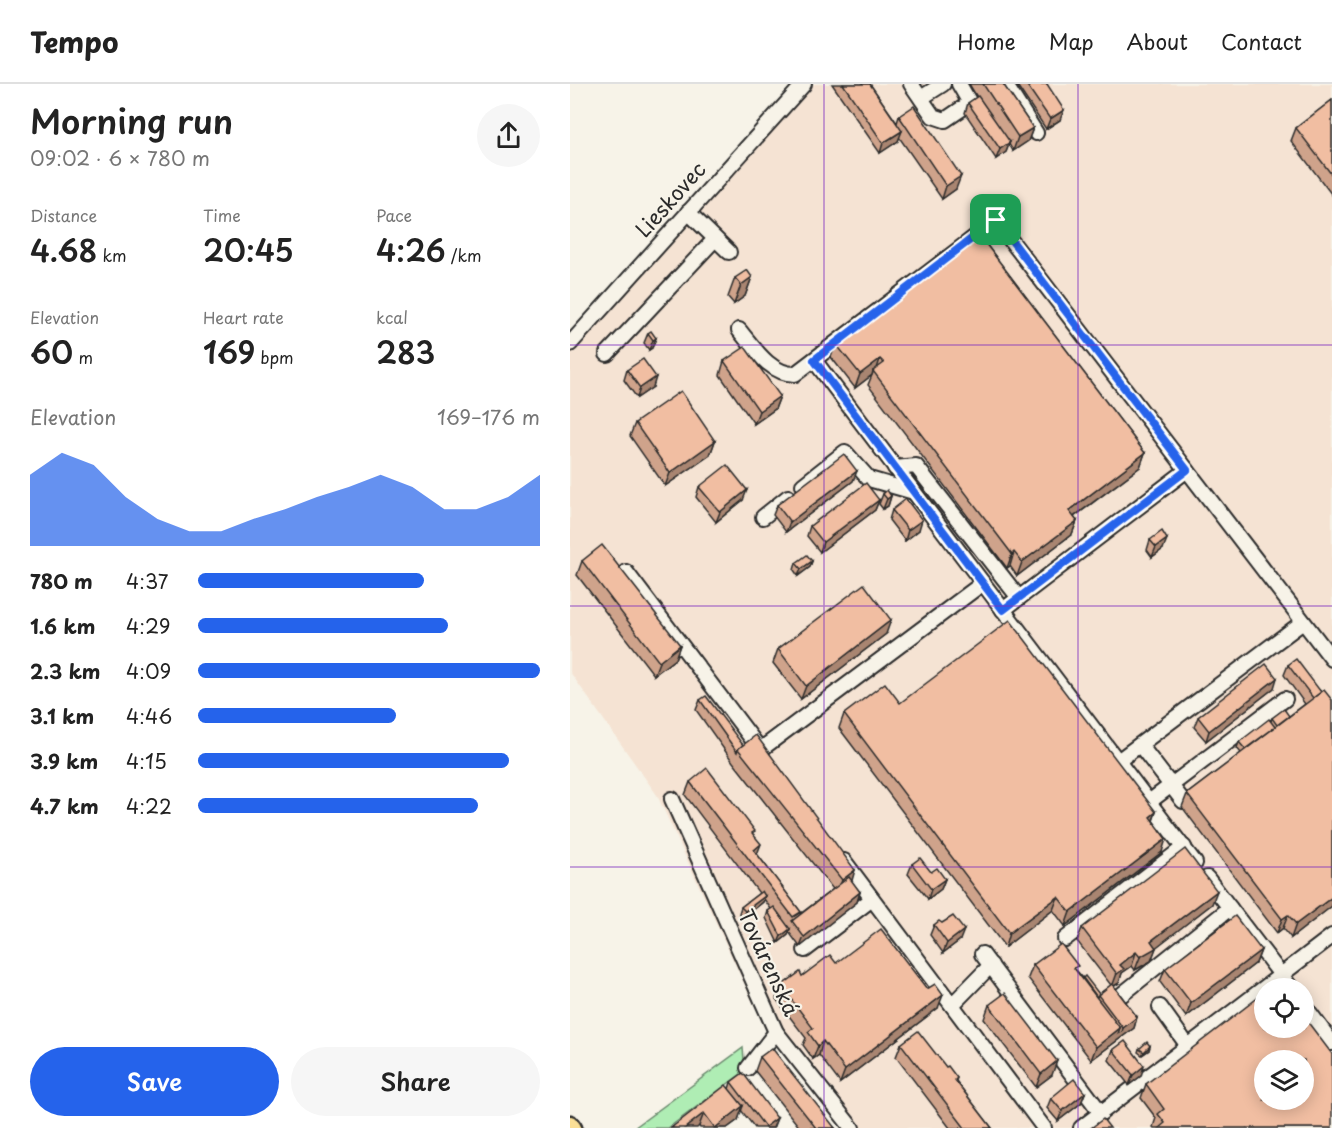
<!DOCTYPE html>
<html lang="en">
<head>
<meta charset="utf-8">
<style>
	body { margin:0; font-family:"Playpen Sans",sans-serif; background:#f6f6f6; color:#222; height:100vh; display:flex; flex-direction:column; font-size:22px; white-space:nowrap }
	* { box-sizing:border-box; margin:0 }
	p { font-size:20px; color:#767676 }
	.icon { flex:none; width:33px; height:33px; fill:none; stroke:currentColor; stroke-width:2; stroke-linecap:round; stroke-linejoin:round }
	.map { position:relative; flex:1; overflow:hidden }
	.sheet { display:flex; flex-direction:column; background:#fff; width:570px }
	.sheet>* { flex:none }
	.tools { position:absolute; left:684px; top:894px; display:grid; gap:12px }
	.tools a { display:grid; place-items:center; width:60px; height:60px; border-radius:50%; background:#fff; box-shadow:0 3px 15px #0003; font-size:30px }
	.pin { position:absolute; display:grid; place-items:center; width:51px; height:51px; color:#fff; margin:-26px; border-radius:12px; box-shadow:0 3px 9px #0006 }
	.round { display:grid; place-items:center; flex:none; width:63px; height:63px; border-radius:32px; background:#f6f6f6 }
	.summary { display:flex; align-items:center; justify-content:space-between; height:102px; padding:0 30px }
	h1 { font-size:33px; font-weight:600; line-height:45px }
	.stats { display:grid; grid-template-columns:repeat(3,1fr); gap:9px; height:102px; padding:6px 30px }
	.stats div { display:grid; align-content:center }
	.stats b { font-size:30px; font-weight:600 }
	.stats small { font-size:16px; font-weight:400 }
	.stats p { font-size:16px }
	.chart { height:168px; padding:12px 30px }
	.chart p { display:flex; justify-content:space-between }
	.chart svg { width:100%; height:108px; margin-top:6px; fill:#2563eb; opacity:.7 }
	.cta { display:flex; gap:12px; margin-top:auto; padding:12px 30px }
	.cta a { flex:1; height:69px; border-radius:36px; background:#2563eb; color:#fff; font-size:24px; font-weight:600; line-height:69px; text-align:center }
	.cta a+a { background:#f6f6f6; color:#222 }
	ul { padding:0 30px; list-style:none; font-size:20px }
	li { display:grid; grid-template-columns:96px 72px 1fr; align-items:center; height:45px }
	li i { height:15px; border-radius:8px; background:#2563eb }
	header { display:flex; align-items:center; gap:36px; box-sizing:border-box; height:84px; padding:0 30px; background:#fff; border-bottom:2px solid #e0e0e0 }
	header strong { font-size:28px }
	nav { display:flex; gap:33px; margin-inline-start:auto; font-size:21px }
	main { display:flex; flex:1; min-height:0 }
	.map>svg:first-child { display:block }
</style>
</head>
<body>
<header>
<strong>Tempo</strong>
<nav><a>Home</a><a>Map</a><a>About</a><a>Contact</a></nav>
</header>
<main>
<section class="sheet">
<div class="summary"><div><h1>Morning run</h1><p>09:02 · 6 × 780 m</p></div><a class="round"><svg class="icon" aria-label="share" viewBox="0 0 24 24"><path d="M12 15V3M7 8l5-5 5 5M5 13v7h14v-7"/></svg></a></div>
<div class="stats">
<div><p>Distance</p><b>4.68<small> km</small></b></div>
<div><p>Time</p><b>20:45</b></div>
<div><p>Pace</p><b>4:26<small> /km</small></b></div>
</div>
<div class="stats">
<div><p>Elevation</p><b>60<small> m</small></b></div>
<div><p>Heart rate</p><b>169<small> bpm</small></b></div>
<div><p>kcal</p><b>283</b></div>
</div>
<div class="chart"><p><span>Elevation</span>169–176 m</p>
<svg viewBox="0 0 160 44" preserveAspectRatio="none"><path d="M0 44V15L10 6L20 11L30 24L40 33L50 38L60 38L70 33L80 29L90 24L100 20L110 15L120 20L130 29L140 29L150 24L160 15V44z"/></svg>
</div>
<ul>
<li><b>780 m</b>4:37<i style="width:66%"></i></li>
<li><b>1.6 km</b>4:29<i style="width:73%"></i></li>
<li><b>2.3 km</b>4:09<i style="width:100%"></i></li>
<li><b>3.1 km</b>4:46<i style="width:58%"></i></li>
<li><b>3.9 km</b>4:15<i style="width:91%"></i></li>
<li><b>4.7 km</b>4:22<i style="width:82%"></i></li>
</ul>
<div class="cta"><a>Save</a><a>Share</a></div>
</section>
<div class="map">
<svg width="762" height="1044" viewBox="0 0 762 1044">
	<rect width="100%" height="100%" fill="#f7f3e8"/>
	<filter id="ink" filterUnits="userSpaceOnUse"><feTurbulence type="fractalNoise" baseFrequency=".0167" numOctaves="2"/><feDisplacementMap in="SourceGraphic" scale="12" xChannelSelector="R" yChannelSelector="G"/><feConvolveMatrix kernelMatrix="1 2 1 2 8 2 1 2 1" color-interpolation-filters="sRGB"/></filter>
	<g filter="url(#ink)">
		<path fill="#f5e3d3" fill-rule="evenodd" d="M242,0H762V1044H278L184,921L87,711L0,588V269ZM694,904H734V944H694ZM694,976H734V1016H694Z"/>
		<path fill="#afedb4" stroke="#6d8c70" stroke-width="1.5" d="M173,964L175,987L98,1044H64Z"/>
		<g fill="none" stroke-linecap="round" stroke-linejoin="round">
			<g stroke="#2b2b2b" stroke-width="18">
				<g id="minor">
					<path d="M341,0L363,32L375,36L400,19L389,0"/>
					<path d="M435,0L466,49"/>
					<path d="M351,14L373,0"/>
					<path d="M118,128L159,168"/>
					<path d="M169,246C184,264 200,290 225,290L426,137L762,575"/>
					<path d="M0,260L234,0"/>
					<path d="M37,270L145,155"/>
					<path d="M244,276L625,779"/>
					<path d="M325,384L346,382L449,514"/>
					<path d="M233,401L275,368L299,395L344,408"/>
					<path d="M193,433L218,413"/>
					<path d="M56,488L192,668"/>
					<path d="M433,526L617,386"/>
					<path d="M570,661L613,717"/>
					<path d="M190,666L413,499"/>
					<path d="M548,677L733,538"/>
					<path d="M102,715L206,948L282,1044"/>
					<path d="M579,718L715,615"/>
					<path d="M274,777L474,1044"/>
					<path d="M637,794L721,904"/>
					<path d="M495,855L614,763"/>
					<path d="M235,866L302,815"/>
					<path d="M412,870L531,1029"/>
					<path d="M550,912L660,824"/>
					<path d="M382,921L421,881"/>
					<path d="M734,921L762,959"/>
					<path d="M590,923L618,962"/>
					<path d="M178,984L206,948"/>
					<path d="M511,1044L762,852"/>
				</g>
			</g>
			<g stroke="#2b2b2b" stroke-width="21">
				<path id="major" d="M0,1040L3,1044"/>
			</g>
			<use href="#minor" stroke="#f7f3e8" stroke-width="14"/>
			<use href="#major" stroke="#fbdf96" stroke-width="16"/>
		</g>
		<g fill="#cfa38b" stroke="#2b2b2b" stroke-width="1.5">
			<path d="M262,0H300L327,39L329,32L386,105L372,115L329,53L328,57L310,69Z"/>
			<path d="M399,0H433L463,44L458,57L443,67L439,60L436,68L426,75L395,29L398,19L407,13Z"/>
			<path d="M446,0H477L490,36L476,45Z"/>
			<path d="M762,16V111L721,57L726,44Z"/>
			<path d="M409,151L575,369L570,383L504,433L507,437L502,450L447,492L440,482L437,484L298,301L302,291L285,304L261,273L266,260Z"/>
			<path d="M182,193L175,212L164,220L158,213L165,194Z"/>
			<path d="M78,249L86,254L82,264L79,266L74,259Z"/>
			<path d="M154,277L210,312L205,325L184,340L150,291Z"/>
			<path d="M57,286L83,303L67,314L54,296Z"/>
			<path d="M65,339L145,357L140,371L95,402L60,352Z"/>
			<path d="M283,397L216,448L203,431L207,421Z"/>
			<path d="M129,403L173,416L146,438L126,413Z"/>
			<path d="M313,410L321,412L318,422L313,425L309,420Z"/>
			<path d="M309,416L305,426L250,468L237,452L240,442Z"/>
			<path d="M322,426L349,446L335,457L319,436Z"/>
			<path d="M580,456L593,465L582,473L577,466Z"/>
			<path d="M12,477L110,561L105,575L84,591L7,491Z"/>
			<path d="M242,477L240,483L228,492L224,486L226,479Z"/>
			<path d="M316,550L231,615L203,579L208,565Z"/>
			<path d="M718,581L762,616V822L721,854L713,844L707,849L612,723L617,710L671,669L667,664L669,658L701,637L702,634L719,632L735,620L714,591Z"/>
			<path d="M704,604L636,657L624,643L628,633Z"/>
			<path d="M130,616L173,661L290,808L287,818L230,863L219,848L218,851L208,859L196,834L198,827L201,825L194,815L193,818L173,834L169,829L171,823L189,809L115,711L120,698L184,751L187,770L231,828L230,830L263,805L163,678L126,626Z"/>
			<path d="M330,619L586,728L583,737L592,768L495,842L483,826L435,863L269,644L274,630Z"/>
			<path d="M342,780L375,795L371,805L358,815L338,790Z"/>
			<path d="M642,820L586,863L581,877L565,886L562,882L552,889L549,899L544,902L567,933L564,944L521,976L458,894L463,881L506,886L513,894L529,910L541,901L507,857L512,844Z"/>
			<path d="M364,841L390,856L373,869L360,851Z"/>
			<path d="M691,866L686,879L616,933L590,898L595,885Z"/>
			<path d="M266,879L368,924L270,999L249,971L243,975L233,961L236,954L206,915L211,902L232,892Z"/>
			<path d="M419,921L482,991L466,1003L414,935Z"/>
			<path d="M331,960L376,983L387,994L386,997L422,1044H380L326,973Z"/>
			<path d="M580,962L579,966L572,971L568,968L569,965Z"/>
			<path d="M543,966L571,992L559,1001L539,976Z"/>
			<path d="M190,973L265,1044H230L185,987Z"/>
			<path d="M161,998L207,1034L203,1044H185L171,1026L168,1036L157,1044H130L129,1042L101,1044L159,1005Z"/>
			<path d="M576,1000L762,1044H584L583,1043L586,1034L571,1014Z"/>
			<path d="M515,1009L511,1019L488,1037L477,1024L481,1014Z"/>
		</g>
		<g fill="#a98571" stroke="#2b2b2b" stroke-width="1.5">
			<path d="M494,26L490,36L476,45L480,35Z"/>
			<path d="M463,44L458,57L443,67L448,53Z"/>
			<path d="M332,47L328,57L310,69L313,59Z"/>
			<path d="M440,58L436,68L426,75L430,65Z"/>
			<path d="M391,92L386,105L372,115L376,102Z"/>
			<path d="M182,193L175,212L164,220L171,201Z"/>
			<path d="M86,254L82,264L79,266L83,256Z"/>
			<path d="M310,275L306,288L303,287L302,291L285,304L290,290Z"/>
			<path d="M86,293L83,303L67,314L70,304Z"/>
			<path d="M210,312L205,325L184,340L189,327Z"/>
			<path d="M145,357L140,371L95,402L100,389Z"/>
			<path d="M575,369L570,383L494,440L499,427Z"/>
			<path d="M287,387L283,397L216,448L220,438Z"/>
			<path d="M177,406L173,416L146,438L150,428Z"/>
			<path d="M321,412L318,422L313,425L317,415Z"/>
			<path d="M309,416L305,426L250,468L253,458Z"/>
			<path d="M352,436L349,446L335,457L338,446Z"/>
			<path d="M507,437L502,450L447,492L452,478Z"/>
			<path d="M597,455L593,465L582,473L586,463Z"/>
			<path d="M444,468L440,482L437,484L442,470Z"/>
			<path d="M242,477L240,483L228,492L231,485Z"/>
			<path d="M321,536L316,550L231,615L236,602Z"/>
			<path d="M110,561L105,575L84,591L89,578Z"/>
			<path d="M707,594L704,604L636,657L639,647Z"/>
			<path d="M586,728L581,741L580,733Z"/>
			<path d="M596,755L592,768L495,842L500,828Z"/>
			<path d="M191,760L186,773L184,766Z"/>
			<path d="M285,786L281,800L267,810L272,796Z"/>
			<path d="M375,795L371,805L358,815L361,805Z"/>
			<path d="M647,807L642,820L584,865L586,864L581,877L565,886L570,873L581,857Z"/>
			<path d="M290,808L287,818L230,863L234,853Z"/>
			<path d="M195,812L193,818L173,834L175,827Z"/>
			<path d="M488,813L483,826L435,863L439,849Z"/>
			<path d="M762,813V822L721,854L726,840Z"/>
			<path d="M718,831L713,844L707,849L712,835Z"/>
			<path d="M220,845L218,851L208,859L211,852Z"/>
			<path d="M394,846L390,856L373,869L377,859Z"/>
			<path d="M691,866L686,879L616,933L621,919Z"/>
			<path d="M566,868L562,882L552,889L549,899L542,903L550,881Z"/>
			<path d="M373,911L368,924L270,999L275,986Z"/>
			<path d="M567,933L564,944L521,976L526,963L550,944L548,950L552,948L553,944Z"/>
			<path d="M253,957L249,971L243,975L248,962Z"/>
			<path d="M580,962L579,966L572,971L574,968Z"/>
			<path d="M487,977L482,991L466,1003L471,990Z"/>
			<path d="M574,982L571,992L559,1001L563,991Z"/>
			<path d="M515,1009L511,1019L488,1037L492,1027Z"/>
			<path d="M173,1022L168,1036L157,1044H145Z"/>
			<path d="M134,1029L129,1042L127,1044H115Z"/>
			<path d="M207,1034L203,1044H195V1043Z"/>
		</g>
		<g fill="#f1bea2" stroke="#2b2b2b" stroke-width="1.5" fill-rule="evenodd">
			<path d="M273,0H300L332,47L313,59Z"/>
			<path d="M413,0H433L463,44L448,53Z"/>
			<path d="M456,0H477L494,26L480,35Z"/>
			<path d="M408,12L440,58L430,65L398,19Z"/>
			<path d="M762,16V91L726,44Z"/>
			<path d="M344,22L391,92L376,102L329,32Z"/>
			<path d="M409,151L575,369L499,427L507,437L452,478L444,468L442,470L303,287L314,279L310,275L290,290L266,260Z"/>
			<path d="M177,186L182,193L171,201L165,194Z"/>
			<path d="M81,247L86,254L83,256L78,249Z"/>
			<path d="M175,263L210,312L189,327L154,277Z"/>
			<path d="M73,275L86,293L70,304L57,286Z"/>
			<path d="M111,307L145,357L100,389L65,339Z"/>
			<path d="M274,370L287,387L220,438L207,421Z"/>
			<path d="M157,381L177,406L150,428L129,403Z"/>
			<path d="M296,399L309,416L253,458L240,442Z"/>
			<path d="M317,406L321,412L317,415L313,410Z"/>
			<path d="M336,415L352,436L338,446L322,426Z"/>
			<path d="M592,447L597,455L586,463L580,456Z"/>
			<path d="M32,461L110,561L89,578L12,477Z"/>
			<path d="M237,471L242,477L231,485L226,479Z"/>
			<path d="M294,500L321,536L236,602L208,565Z"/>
			<path d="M440,536L586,728L580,733L596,755L500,828L488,813L439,849L274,630L315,599L330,619Z"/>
			<path d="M726,575L751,608L743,614L718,581Z"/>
			<path d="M696,580L707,594L639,647L628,633Z"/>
			<path d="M754,606L762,616V813L726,840L718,831L712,835L617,710Z"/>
			<path d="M136,612L173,661L168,665L167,668L130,616Z"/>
			<path d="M714,625L719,632L707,641L702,634Z"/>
			<path d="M699,635L705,643L675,665L669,658Z"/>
			<path d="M186,651L285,786L272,796L168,665Z"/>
			<path d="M137,684L185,747L182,749L191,760L184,766L231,828L223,833L120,698Z"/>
			<path d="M615,765L647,807L581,857L586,864L570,873L566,868L550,881L554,885L547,890L512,844Z"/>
			<path d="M350,774L361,788L367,784L375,795L361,805L342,780Z"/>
			<path d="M279,793L290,808L234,853L222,837Z"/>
			<path d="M192,807L195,812L175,827L171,823Z"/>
			<path d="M204,823L220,845L211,852L198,827Z"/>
			<path d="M383,832L394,846L377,859L364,841L369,837L372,839Z"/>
			<path d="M665,832L691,866L621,919L595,885Z"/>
			<path d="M311,845L357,905L365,900L373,911L275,986L253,957L248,962L238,948L243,944L211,902L230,888L232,892L260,871L266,879Z"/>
			<path d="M491,860L508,882L504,884L550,944L526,963L463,881Z"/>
			<path d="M515,892L529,910L527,913L513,894Z"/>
			<path d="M711,897L717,904H701Z"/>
			<path d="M542,900L567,933L553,944L528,911Z"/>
			<path d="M435,909L487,977L471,990L419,921Z"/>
			<path d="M694,909V944H734V933L762,970V1044H589L595,1039L588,1030L594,1025L576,1000ZM694,976H734V1016H694Z"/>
			<path d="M348,947L376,983L378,982L387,994L385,996L422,1044H395L331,960Z"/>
			<path d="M555,957L574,982L563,991L543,966Z"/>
			<path d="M577,958L580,962L574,968L569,965Z"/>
			<path d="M202,964L265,1044H246L190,973Z"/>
			<path d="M173,989L207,1034L195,1043L161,998Z"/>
			<path d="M504,995L515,1009L492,1027L481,1014Z"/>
			<path d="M156,1001L173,1022L145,1044L134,1029L115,1044H101Z"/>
			<path d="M533,1035L540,1044H521Z"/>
		</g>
	</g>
	<g fill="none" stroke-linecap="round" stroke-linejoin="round" filter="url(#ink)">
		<g stroke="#fff" stroke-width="12">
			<path id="route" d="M426,136L617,386L433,526L244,276Z"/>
		</g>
		<use href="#route" stroke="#2563eb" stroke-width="8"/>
	</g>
	<path fill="none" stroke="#7b2cbf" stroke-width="1.5" stroke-opacity="0.55" d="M254,0V1044M508,0V1044M0,261H762M0,522H762M0,783H762"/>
	<g text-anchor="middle" stroke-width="4.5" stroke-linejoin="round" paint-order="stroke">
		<g font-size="21" fill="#2b2b2b" stroke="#f7f3e8">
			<text transform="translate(101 116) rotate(-48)" y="7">Lieskovec</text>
			<text transform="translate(198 879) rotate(65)" y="7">Továrenská</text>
		</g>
	</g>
</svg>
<div class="tools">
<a><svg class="icon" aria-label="locate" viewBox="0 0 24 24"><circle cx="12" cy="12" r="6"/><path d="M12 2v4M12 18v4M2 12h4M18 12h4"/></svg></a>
<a><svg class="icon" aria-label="layers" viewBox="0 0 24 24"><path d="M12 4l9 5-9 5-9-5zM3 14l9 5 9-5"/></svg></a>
</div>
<div class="pin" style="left:426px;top:136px;background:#1e9e55"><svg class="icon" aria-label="arrive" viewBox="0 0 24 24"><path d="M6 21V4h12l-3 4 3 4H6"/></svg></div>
</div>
</main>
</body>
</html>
